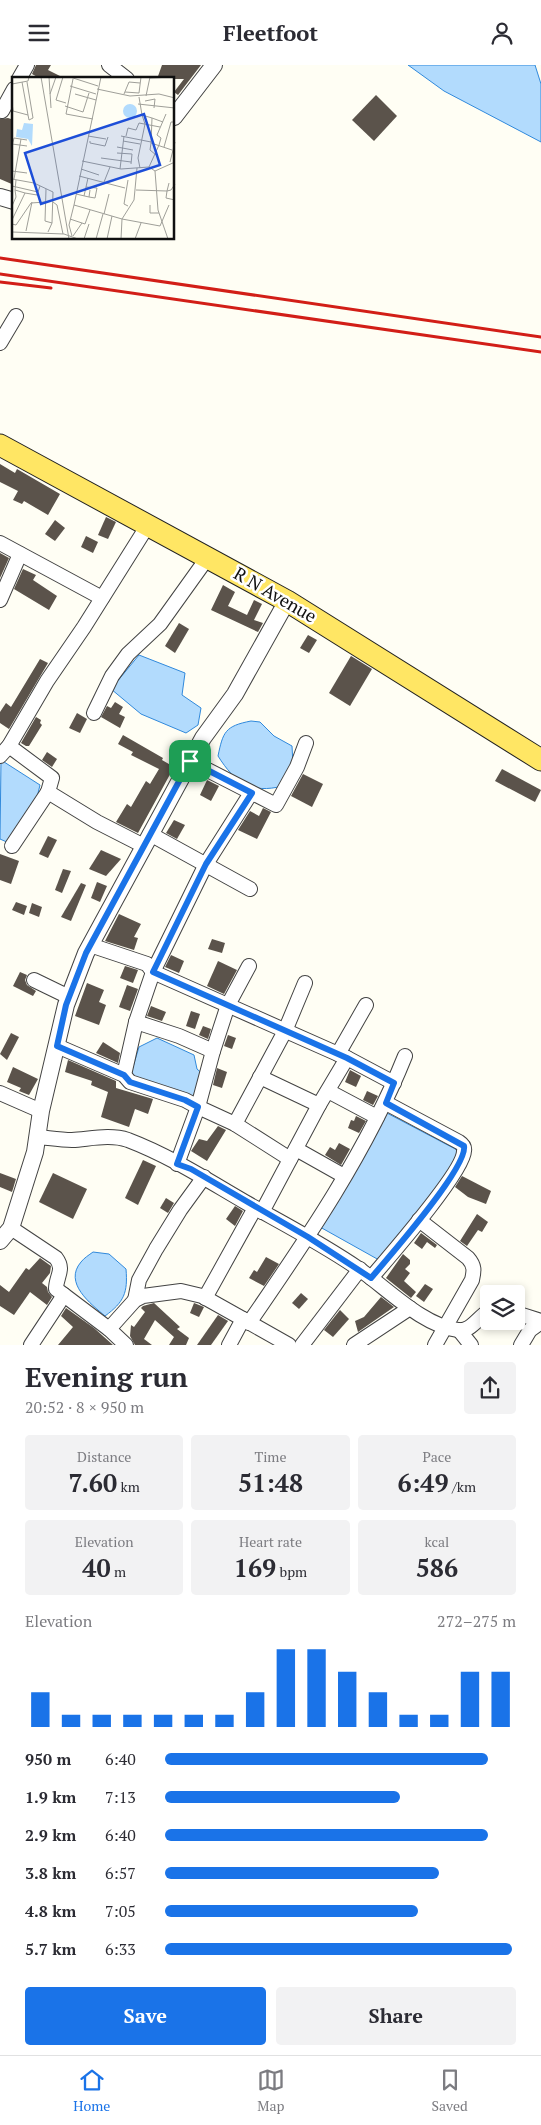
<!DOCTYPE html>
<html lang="en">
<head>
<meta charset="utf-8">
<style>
	body { margin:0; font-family:"PT Serif",serif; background:#f2f2f3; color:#2b2b33; height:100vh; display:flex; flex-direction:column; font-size:19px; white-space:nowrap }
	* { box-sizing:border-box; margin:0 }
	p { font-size:16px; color:#7c7c81 }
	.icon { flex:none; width:28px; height:28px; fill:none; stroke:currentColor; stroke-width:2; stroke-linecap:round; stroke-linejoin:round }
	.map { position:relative; height:1280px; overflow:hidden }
	.drawer { display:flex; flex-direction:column; background:#fff; flex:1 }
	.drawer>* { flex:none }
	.controls { position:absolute; left:480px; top:1220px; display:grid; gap:10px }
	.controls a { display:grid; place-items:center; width:45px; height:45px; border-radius:5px; background:#fff; box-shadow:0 2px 8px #0003; font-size:25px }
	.pin { position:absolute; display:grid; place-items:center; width:42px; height:42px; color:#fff; margin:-21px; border-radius:10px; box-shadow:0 2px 8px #0006 }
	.round { display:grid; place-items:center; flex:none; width:52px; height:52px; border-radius:5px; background:#f2f2f3 }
	.headline { display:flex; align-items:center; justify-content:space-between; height:85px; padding:0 25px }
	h1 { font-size:28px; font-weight:600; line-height:38px }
	.stats { display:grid; grid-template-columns:repeat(3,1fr); gap:8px; height:85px; padding:5px 25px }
	.stats div { display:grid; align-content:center; border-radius:5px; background:#f2f2f3; text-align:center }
	.stats b { font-size:25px; font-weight:600 }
	.stats small { font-size:14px; font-weight:400 }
	.stats p { font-size:14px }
	.chart { height:140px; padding:10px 25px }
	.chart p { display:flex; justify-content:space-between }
	.chart svg { width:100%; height:90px; margin-top:5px; stroke:#1a73e8; stroke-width:6 }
	.action { display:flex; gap:10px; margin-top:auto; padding:10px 25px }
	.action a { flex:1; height:58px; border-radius:5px; background:#1a73e8; color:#fff; font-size:20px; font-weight:600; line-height:58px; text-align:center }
	.action a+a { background:#f2f2f3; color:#2b2b33 }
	ul { padding:0 25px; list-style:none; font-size:16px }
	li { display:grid; grid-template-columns:80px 60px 1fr; align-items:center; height:38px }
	li i { height:12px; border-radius:6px; background:#1a73e8 }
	header { display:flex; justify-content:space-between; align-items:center; height:65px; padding:0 25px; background:#fff; font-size:22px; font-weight:600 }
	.menu { display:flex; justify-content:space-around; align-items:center; height:70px; border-top:1px solid #e1e1e2; background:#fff; font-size:14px; color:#7c7c81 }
	.menu a { display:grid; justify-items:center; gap:2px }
	.menu .active { color:#1a73e8 }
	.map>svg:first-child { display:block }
</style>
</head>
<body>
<header><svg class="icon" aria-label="menu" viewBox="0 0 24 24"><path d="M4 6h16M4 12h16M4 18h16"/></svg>Fleetfoot<svg class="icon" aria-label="person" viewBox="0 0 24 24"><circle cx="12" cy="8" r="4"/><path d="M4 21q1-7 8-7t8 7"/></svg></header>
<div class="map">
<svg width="541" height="1280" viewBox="0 0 541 1280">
	<rect width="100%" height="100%" fill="#fffef4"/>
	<g fill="#b2dbfd" stroke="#3089dc">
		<path d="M408,0H535L541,19V77L444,26Z"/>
		<path d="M139,590L185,608L182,630L201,643L198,660L186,668L141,649L111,624Z"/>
		<path d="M251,656L260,657L274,671L292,681L293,700L283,721C251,729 235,718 218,691C223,667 225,661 251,656Z"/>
		<path d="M1,695L40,720L31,757L9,778L0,774Z"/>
		<path d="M157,973L194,990L197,1004L206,1012L198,1039L130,1012L139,982Z"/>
		<path d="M385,1047L461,1087L423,1143L379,1195L320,1162L352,1113Z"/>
		<path d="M93,1187L109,1189L126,1204C128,1228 124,1237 105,1251C91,1239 63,1218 81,1197C84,1193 89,1190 93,1187Z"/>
	</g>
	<g fill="#5b534b">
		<path d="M36,0H51L48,5L66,14H41L32,9Z"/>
		<path d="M162,0H201L178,30L174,27L184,14H157Z"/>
		<path d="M376,30L397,51L374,76L352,55Z"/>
		<path d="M8,53L14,55V120L0,114V54Z"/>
		<path d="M0,399L15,408L17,404L60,429L48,450L24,436L22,439L13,435L18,426L0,417Z"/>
		<path d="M106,452L116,457L108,474L98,470Z"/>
		<path d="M55,455L65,463L55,476L45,469Z"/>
		<path d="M86,471L98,477L93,488L81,482Z"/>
		<path d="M0,488L9,493L0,513Z"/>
		<path d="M23,504L36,510L33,515L57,531L49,545L14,524Z"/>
		<path d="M223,520L235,527L228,541L247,550L254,535L262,539L254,555L263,558L258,567L211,545Z"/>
		<path d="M179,558L189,564L175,588L165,581Z"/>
		<path d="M308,570L317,575L309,588L300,583Z"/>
		<path d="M351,591L372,604L350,641L329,628Z"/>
		<path d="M40,594L48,598L9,664L0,658V647L6,638L11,642Z"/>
		<path d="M115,637L123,642L119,649L125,652L120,663L101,652L107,641L111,643Z"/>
		<path d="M77,648L87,654L80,668L69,663Z"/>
		<path d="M36,652L41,655L40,658L42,660L29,681H26L21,678Z"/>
		<path d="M123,670L163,693L162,695L174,702L138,768L116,757L127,739L131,742L146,716L150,719L159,704L131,690L133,687L118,679Z"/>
		<path d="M47,687L57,694L52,702L42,695Z"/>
		<path d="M502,704L541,725L535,737L495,716Z"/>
		<path d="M303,709L323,719L312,742L291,731Z"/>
		<path d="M207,715L219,721L211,736L200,730Z"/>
		<path d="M263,743L271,747L257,774L238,765L250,746L259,751Z"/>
		<path d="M174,755L185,760L177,774L166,768Z"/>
		<path d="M48,771L57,775L48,793L39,789Z"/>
		<path d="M101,785L121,794L106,811L89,804Z"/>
		<path d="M0,789L19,796L11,819L0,815Z"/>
		<path d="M63,804L71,806L62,828L55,825Z"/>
		<path d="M97,817L107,821L100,837L91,833Z"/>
		<path d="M81,818L86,820L71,856L61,852Z"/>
		<path d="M16,837L27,841L24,850L12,845Z"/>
		<path d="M32,838L42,842L39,852L29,848Z"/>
		<path d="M119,849L141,859L134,872L138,873L134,885L105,876Z"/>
		<path d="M212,874L225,878L222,888L208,884Z"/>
		<path d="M171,890L184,896L179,908L165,902Z"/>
		<path d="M218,896L237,905L224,929L207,921Z"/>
		<path d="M125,901L138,905L133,918L120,913Z"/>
		<path d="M20,907L27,910L25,915L27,920L36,926L33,931L13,921Z"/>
		<path d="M87,918L104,925L99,937L106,940L99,960L75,951Z"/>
		<path d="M127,920L138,924L130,946L119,942Z"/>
		<path d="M151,941L166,947L162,956L147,951Z"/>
		<path d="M191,946L200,949L195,964L186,961Z"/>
		<path d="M203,961L211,964L208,974L199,970Z"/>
		<path d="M11,968L19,972L7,995L0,989Z"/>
		<path d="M228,970L236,973L232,984L224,981Z"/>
		<path d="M103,977L120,988L118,998L96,988Z"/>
		<path d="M68,995L116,1016V1023L153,1034L148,1049L135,1044L129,1062L101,1052L108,1027L91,1020L92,1016L65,1007Z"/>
		<path d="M13,1002L38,1014L29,1030L19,1026L21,1023L7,1017Z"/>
		<path d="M217,1003L227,1007L222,1023L213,1020Z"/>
		<path d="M350,1005L361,1011L356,1022L345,1017Z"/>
		<path d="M367,1026L378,1031L373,1040L363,1035Z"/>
		<path d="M356,1051L366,1056L359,1068L348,1063L351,1055L354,1056Z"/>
		<path d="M218,1061L226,1065L207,1096L191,1086L199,1074L207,1076Z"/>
		<path d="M339,1078L350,1084L341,1100L325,1090L330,1082L335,1085Z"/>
		<path d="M143,1095L156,1101L138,1140L125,1133Z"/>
		<path d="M0,1108L16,1114L12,1127L0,1122Z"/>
		<path d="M53,1108L87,1124L73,1154L39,1137Z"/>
		<path d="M462,1111L491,1126L486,1139L468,1132L455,1122Z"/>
		<path d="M166,1133L174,1138L168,1148L160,1143Z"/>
		<path d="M235,1141L243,1146L235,1161L226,1154Z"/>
		<path d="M477,1149L488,1157L482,1167L478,1165L467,1181L460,1176Z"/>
		<path d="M421,1168L437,1180L435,1183L427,1177L422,1184L414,1178Z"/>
		<path d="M403,1189L410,1195V1199L405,1204L410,1208L404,1216L416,1227L411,1233L386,1213Z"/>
		<path d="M266,1192L279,1199L264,1221L249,1213L254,1205L257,1207Z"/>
		<path d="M40,1193L51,1201L50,1208L42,1218L47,1222L48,1227L52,1232L47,1240L30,1227L14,1250L0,1241V1220L9,1227L26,1203L29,1205Z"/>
		<path d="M425,1219L433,1224L424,1237L416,1231Z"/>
		<path d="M301,1228L308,1234L299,1244L292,1238Z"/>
		<path d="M381,1232L394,1242L358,1267L355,1256L364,1252Z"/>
		<path d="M154,1238L180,1262L177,1264L189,1273L186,1280H169L174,1272L155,1255L144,1274L152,1280H135L130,1271L131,1260L134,1262L145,1247L141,1243L143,1241Z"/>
		<path d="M194,1238L204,1242L199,1252L190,1248Z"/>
		<path d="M66,1243L94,1263L113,1280H58L73,1262L61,1251Z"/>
		<path d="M340,1245L349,1254L333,1272L324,1265Z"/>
		<path d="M218,1250L228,1256L211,1280H197Z"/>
	</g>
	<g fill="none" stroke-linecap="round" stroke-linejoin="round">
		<g stroke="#434343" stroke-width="16">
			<g id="minor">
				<path d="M109,0L127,14"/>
				<path d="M19,14L27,0"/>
				<path d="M2,46L14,24"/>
				<path d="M0,278L16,251"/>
				<path d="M0,478L102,533"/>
				<path d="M0,535L20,489"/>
				<path d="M94,648L112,611L128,589L160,559L208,492"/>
				<path d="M9,681L52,713L48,727L97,757L144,781"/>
				<path d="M0,691L9,681L47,616L84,562L148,460"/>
				<path d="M190,696L276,740L297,702L306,678"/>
				<path d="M150,769L250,824"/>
				<path d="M12,781L48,727"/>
				<path d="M90,880L147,899L153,907L347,993L394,1018"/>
				<path d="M34,915L69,932"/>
				<path d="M136,957L179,971L213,986"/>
				<path d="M57,981L124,1010L130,1017L185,1035L198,1042L213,986L228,940L249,901"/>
				<path d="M338,989L366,940"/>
				<path d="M124,1010L136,957L153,907L206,799L251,728"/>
				<path d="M260,1012L319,1040"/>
				<path d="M328,1026L377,1052"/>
				<path d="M0,1028L41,1046"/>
				<path d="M235,1059L285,966L305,918"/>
				<path d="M38,1072C49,1073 61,1075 72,1075C90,1074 110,1069 128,1075C170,1091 207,1115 245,1137C284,1159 323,1179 359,1204C388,1224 423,1261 458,1265C471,1267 478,1252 489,1246"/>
				<path d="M296,1084L344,1111"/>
				<path d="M177,1099L198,1042L235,1059L290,1094"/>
				<path d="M262,1147L319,1040L347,993"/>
				<path d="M419,1155L468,1193C475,1201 474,1206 472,1215L435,1280"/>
				<path d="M11,1163L56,1193C65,1205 56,1211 56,1224L109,1264L126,1280"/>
				<path d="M371,1213C388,1193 464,1106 464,1086C465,1081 462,1079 459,1077L386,1038"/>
				<path d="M205,1233L255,1143"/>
				<path d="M135,1235L139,1215L156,1184L180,1145L204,1112"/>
				<path d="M516,1248L541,1256"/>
				<path d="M243,1254L289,1280"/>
				<path d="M249,1258C307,1174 367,1086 405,991"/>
				<path d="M109,1264L135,1235L143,1231L181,1226L202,1231L243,1254L229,1280"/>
				<path d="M459,1265L471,1280"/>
				<path d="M31,1280L64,1230"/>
				<path d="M302,1280L360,1204"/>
				<path d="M354,1280L410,1243"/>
				<path d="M521,1280L530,1265L541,1257"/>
			</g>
		</g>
		<g stroke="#434343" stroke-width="18">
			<g id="tertiary">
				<path d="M174,52L214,0"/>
				<path d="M0,132L14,136"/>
				<path d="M0,1176L11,1163L35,1087L41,1046L66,940L86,888L203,673L235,629L287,536"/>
			</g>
		</g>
		<g stroke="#212121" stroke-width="23">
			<path id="primary" d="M0,380L287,536L541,695"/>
		</g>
		<use href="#minor" stroke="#fff" stroke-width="14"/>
		<use href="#tertiary" stroke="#fff" stroke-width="16"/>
		<use href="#primary" stroke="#ffe664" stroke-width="21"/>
		<g stroke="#d21e17" stroke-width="3">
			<path d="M0,193L541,272"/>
			<path d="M0,209L541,287"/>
			<path d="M0,217L51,223"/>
		</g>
	</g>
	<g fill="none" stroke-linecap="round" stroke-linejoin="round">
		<g stroke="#fff" stroke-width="10">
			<path id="route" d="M190,696L252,728L206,799L153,907L347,993L394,1018L386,1038L464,1081C468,1102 388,1193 371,1213L308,1172L191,1104L177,1099L198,1042L185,1035L130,1017L124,1010L57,981L66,940L86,888Z"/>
		</g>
		<use href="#route" stroke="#1a73e8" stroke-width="6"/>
	</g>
	<g text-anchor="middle" stroke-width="5" stroke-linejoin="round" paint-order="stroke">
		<g font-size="18" fill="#101010" stroke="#fff">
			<text transform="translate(275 530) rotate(30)" y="6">R N Avenue</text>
		</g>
	</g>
	<g transform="translate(12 12)">
		<rect width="162" height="162" fill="#fffef4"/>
		<path d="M111 34a7 7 0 1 1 14 0a7 7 0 1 1-14 0ZM12,46L21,47L20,69L16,62L4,60L5,52L10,53Z" fill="#b2dbfd"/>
		<path fill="none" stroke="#9f9f99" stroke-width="1" d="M29,0L57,162M37,0L39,31M51,0L44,23L54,26M58,0L86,9M89,0L62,128L110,142L109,162M138,1L162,0M61,2L54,37L81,42M15,5L21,41L17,43L16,38M0,7L16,4L17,0M58,9L84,17M85,12L118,19L147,17L163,21M113,15L127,16L129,0M38,17L44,0M63,17L84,23M112,17L117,5L128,6M134,19L138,0M127,20L130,38L140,41M133,24L143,22L142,31M0,25L1,34L16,38L10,5M126,27L163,31M53,29L71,35L77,16M124,53L127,46L148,50M76,59L94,62M109,59L139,65M114,59L116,51L124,53M78,64V66L93,69L96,60M111,64L128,67M139,66L140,41L151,45M0,67L15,69M0,69L2,61L15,63M105,70L121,73M152,70L159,45H163M105,76L120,77L119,87M144,78L138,73L139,66L160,73M89,81L119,85M70,84L109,92L137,90L143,94L146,133L156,162M158,85L163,65M137,90L147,68L149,61L145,58L154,37M125,91L122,123L110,142L148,149L157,128M128,91L126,81L133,47L130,38M69,92L87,98M108,92L112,59M0,94L15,96M143,94L163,85M67,99L113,111M0,102L22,106L41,115L40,146L36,155M2,102L9,62M4,103L3,113L13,116M116,103L112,127L116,129M92,105L98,90M157,106L155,114L159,113L163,107M0,109L26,115M74,110L85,111L83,121L77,120M34,112L33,144L40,146M124,113L155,114L154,121L163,123M64,117L77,120L78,113M72,119L76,101M41,125L45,128L51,157M138,128V136H147M0,129L4,120L3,113M92,137L97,117M58,142L73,147L78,133M0,143L13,116L25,118L28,109M0,147L4,148L19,126L33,125M14,154L20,125M0,155L52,157L66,162M60,159L57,148L62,128M61,159L70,146M72,162L77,147M84,162L91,137M95,162L100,139M123,162L129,146"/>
		<path fill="#1d4ed8" fill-opacity="0.15" stroke="#1d4ed8" stroke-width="2.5" d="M132,37L148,88L29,127L13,76Z"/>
		<rect width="162" height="162" fill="none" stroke="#101010" stroke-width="2.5"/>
	</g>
</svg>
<div class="controls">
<a><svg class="icon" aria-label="layers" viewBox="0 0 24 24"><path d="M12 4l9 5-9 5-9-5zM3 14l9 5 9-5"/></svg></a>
</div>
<div class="pin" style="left:190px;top:696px;background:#1e9e55"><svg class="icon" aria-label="arrive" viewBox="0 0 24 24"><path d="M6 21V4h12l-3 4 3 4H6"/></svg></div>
</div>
<section class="drawer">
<div class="headline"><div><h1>Evening run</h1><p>20:52 · 8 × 950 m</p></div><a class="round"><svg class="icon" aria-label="share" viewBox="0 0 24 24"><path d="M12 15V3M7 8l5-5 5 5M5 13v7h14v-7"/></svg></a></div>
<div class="stats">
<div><p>Distance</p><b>7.60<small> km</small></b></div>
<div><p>Time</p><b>51:48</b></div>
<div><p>Pace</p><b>6:49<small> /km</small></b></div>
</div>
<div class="stats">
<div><p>Elevation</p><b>40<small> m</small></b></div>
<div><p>Heart rate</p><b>169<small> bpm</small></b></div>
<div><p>kcal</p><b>586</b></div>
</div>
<div class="chart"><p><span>Elevation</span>272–275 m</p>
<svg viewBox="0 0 160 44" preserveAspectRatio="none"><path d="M5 44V27M15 44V38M25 44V38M35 44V38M45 44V38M55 44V38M65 44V38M75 44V27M85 44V6M95 44V6M105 44V17M115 44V27M125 44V38M135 44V38M145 44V17M155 44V17"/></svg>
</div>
<ul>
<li><b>950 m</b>6:40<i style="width:92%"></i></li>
<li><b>1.9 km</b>7:13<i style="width:67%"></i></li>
<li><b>2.9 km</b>6:40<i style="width:92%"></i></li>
<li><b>3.8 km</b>6:57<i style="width:78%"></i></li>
<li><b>4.8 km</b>7:05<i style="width:72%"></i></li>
<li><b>5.7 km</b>6:33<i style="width:99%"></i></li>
</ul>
<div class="action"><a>Save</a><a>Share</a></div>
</section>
<nav class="menu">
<a class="active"><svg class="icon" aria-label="home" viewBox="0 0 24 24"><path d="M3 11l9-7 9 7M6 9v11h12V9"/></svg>Home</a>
<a><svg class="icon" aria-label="map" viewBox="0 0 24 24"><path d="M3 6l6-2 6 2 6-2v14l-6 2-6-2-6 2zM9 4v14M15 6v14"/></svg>Map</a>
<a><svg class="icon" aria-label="saved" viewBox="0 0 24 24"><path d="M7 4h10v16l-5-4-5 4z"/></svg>Saved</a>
</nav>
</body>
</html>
